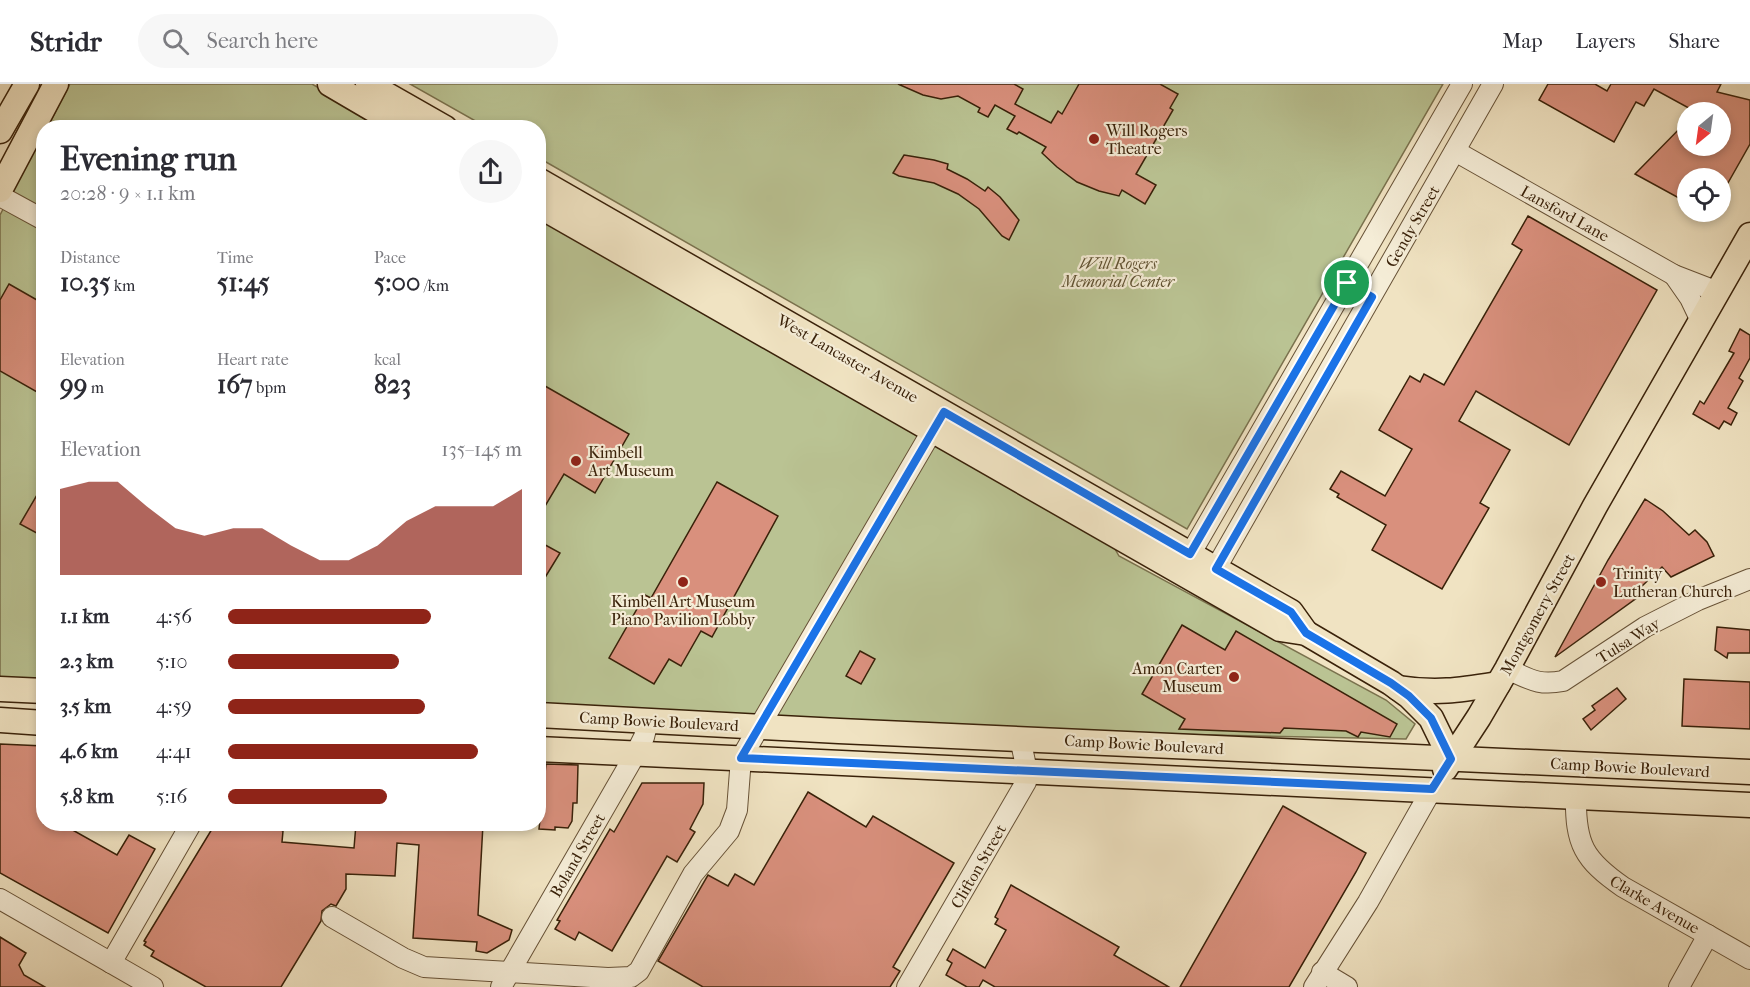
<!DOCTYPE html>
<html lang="en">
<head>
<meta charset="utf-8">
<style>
	body { margin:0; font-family:"IM FELL French Canon",serif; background:#f7f7f7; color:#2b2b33; height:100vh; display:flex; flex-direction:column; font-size:22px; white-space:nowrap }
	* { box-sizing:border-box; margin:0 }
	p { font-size:20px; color:#7c7c81 }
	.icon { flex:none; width:33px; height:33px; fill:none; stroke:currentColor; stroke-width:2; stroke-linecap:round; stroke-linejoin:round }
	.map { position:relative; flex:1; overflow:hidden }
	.details { position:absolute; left:36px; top:36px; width:510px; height:711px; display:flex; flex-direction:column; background:#fff; border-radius:24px; box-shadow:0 3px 9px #0003 }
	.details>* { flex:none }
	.needle { width:39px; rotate:209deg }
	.buttons { position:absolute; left:1677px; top:18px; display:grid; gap:12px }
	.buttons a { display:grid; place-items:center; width:54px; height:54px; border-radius:50%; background:#fff; box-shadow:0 3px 9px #0003; font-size:30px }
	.pin { position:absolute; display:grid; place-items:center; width:51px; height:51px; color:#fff; margin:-26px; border:3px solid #fff; border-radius:50%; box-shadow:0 2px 6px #0007 }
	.round { display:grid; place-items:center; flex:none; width:63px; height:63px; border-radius:32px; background:#f7f7f7 }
	.head { display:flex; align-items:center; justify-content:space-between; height:102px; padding:0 24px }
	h1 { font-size:33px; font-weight:800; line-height:45px }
	.stats { display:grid; grid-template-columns:repeat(3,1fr); gap:9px; height:102px; padding:6px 24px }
	.stats div { display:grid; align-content:center }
	.stats b { font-size:26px; font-weight:800 }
	.stats small { font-size:16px; font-weight:400 }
	.stats p { font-size:16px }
	.chart { height:168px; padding:12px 24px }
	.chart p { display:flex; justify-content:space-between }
	.chart svg { width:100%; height:108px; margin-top:6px; fill:#8f2418; opacity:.7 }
	ul { padding:0 24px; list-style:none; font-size:20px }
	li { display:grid; grid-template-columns:96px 72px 1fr; align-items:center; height:45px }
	li i { height:15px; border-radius:8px; background:#8f2418 }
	header { display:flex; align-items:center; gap:36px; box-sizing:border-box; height:84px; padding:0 30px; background:#fff; border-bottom:2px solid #e1e1e2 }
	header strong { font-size:28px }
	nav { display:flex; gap:33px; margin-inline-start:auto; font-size:21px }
	.search { width:420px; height:54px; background:#f7f7f7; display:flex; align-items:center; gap:15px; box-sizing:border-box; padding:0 21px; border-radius:33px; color:#7c7c81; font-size:22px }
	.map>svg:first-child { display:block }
</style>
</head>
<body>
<header>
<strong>Stridr</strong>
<div class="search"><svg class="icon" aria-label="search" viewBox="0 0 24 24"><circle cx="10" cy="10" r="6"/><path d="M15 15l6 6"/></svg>Search here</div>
<nav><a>Map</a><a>Layers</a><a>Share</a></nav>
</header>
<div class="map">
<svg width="1750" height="903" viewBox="0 0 1750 903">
	<rect width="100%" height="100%" fill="#f0e3c2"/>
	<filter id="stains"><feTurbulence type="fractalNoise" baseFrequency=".00333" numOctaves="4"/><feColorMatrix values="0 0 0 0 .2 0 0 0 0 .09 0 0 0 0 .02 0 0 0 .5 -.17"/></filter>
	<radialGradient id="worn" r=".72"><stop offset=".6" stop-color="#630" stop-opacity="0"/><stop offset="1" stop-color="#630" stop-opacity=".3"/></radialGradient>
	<g fill="#bac393" stroke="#7a724e" stroke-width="1.5">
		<path d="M70,0H312L388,43L47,44Z"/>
		<path d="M410,0H1443L1187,445L539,74L538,44L486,43Z"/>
		<path d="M43,49V597L0,594V131Z"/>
		<path d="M538,131L1111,458L1119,472L1386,616L1415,640L1406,655L1166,650L539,623Z"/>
	</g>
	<g fill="#d9907d" stroke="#392109" stroke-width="1.5">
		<path d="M898,0H1014L1023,5L1015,20L1051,39L1058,27L1062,30L1079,0H1160L1178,10L1170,24L1173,26L1136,90L1156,101L1145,120L1122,106L1119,112L1099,107L1077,98L1057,83L1042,69L1046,63L1019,48L1017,50L1007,45L1015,32L995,21L988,33L978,28L980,24L958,12L941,15L923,11Z"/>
		<path d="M1548,0H1595L1607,7L1611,0H1721L1717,8L1750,16V60L1720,113V94H1688V119L1635,90L1688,36V62H1720V28H1696L1654,5L1644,22L1636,18L1614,58L1539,16Z"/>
		<path d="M904,71L934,76L948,80L947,85L967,95L985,107L988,103L1000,113L1019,136L1009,156L1002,152L979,125L958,110L934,99L899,92L893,89Z"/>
		<path d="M1528,132L1657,206L1569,361L1476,307L1459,337L1510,366L1480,419L1489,424L1442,505L1372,466L1386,441L1337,413L1339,410L1330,405L1341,387L1385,412L1412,365L1379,346L1410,292L1420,298L1424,290L1444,301L1522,166L1512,160Z"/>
		<path d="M9,200L44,220V312L0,287V216Z"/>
		<path d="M1740,245L1750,251V274L1739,294L1743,297L1728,324L1737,329L1731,341L1724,337L1719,345L1693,330L1700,317L1704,320L1734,269L1729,267Z"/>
		<path d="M538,298L629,350L595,409L564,390L538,434Z"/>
		<path d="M717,398L778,432L712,553L701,547L681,582L669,575L654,600L609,574L645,511L651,514Z"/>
		<path d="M44,399V453L20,440Z"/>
		<path d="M1645,415L1663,427L1689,451L1695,446L1707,458L1714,472L1671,493L1662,483L1641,503L1645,508L1555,573L1608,476Z"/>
		<path d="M538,457L560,469L538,505Z"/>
		<path d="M1182,541L1225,566L1236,547L1397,640L1390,653L1361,648L1358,653L1346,647L1284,644L1280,649L1179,645L1185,635L1142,610Z"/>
		<path d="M1717,543L1750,546V569H1728L1727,574L1715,566Z"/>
		<path d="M860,567L875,575L861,600L846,592Z"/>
		<path d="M1684,595L1750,598V645L1682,642Z"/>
		<path d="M1617,604L1626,615L1591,646L1583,635L1595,626L1592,622Z"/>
		<path d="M0,660L44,662V740H62L117,771L129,751L155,765L108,849L0,789Z"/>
		<path d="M546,680L578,681L577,719H573L572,737L568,744L555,743V746L539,745Z"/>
		<path d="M642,699H704L703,720L690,745L695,748L677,778L667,772L612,867L579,848L575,856L555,845L560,837L557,836L610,745L614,748Z"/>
		<path d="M808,708L866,743L873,732L954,779L893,883L900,887L890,903H703L658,877L708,791L728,802L735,790L754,801Z"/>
		<path d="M1283,722L1366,769L1356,788L1289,903H1180Z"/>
		<path d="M215,740H269L283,747L282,758L354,764L356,740H483L478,831L512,846L509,856L487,869L476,867L477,858L413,854L419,761L397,759L395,792L346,790V805L336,822L331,820L322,827L321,837L281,903H206L151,872L154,867L144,861L146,858L144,857Z"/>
		<path d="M1011,801L1119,863L1114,871L1169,903H995L983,896L979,903H967L946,891L952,879L947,876L953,865L985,884L1006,846L995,840L998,835L995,833Z"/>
		<path d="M0,853L26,869L19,881L24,891L45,903H0Z"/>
	</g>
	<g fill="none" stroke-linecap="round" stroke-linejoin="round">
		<g stroke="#675237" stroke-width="22">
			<g id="minor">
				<path d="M1455,67L1674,191L1718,208"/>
				<path d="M0,112L44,136"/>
				<path d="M1674,191L1690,214L1701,237"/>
				<path d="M1184,481L1462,0"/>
				<path d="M1208,498L1493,0"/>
				<path d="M1507,585C1530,595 1538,602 1563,597L1645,543L1698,516L1750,495"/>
				<path d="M1576,712C1575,760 1584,776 1623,803L1750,875"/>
				<path d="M0,815L153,903"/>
				<path d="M332,833L403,874L424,883L608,894L631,893L639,887L693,790L729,747L737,726L741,674L939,335"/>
				<path d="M111,879L191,740"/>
				<path d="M1322,888L1347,903"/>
				<path d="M501,903L636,669L644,653L648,637"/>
				<path d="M907,903L1026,698L1027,687L1020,654"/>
				<path d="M1314,903L1368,818L1432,705"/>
				<path d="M1679,903L1708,851"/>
			</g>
		</g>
		<g stroke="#392109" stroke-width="27">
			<g id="major">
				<path d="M330,0L405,44"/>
				<path d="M368,0L445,44"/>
				<path d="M0,47L27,0"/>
				<path d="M538,96L1291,528L1306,549"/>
				<path d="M0,106L56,0"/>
				<path d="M538,121L1280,545L1306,549L1391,599L1409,612L1431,634L1451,675"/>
				<path d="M1398,604C1437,610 1460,606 1498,600"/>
				<path d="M0,605L44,607"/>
				<path d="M538,631L839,647L1750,688"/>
				<path d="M0,636L44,639"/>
				<path d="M538,665L1750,721"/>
				<path d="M1445,685L1479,633L1507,585L1595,422L1750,151"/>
			</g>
		</g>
		<use href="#minor" stroke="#f5edd7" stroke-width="20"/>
		<use href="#major" stroke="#f0e3c2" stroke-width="24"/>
	</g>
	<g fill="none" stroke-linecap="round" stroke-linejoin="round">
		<g stroke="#fff" stroke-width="12">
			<path id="route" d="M1347,199L1372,213L1216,485L1291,528L1306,549L1391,599L1409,612L1431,634L1451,675L1432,705L741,674L944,328L1190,470Z"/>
		</g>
		<use href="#route" stroke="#1a73e8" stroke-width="8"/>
	</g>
	<g fill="#8f2418" stroke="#f5edd7" stroke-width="2">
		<circle cx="1094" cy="55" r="6"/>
		<circle cx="576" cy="377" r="6"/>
		<circle cx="683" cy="498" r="6"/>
		<circle cx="1601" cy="498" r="6"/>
		<circle cx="1234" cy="593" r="6"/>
	</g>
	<g text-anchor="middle" stroke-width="4.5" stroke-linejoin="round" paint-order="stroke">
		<g font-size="16" fill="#392109" stroke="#f5edd7" text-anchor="start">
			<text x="1106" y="52">Will Rogers<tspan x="1106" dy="18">Theatre</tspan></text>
			<text x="588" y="374">Kimbell<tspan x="588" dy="18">Art Museum</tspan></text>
			<text x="1613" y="495">Trinity<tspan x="1613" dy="18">Lutheran Church</tspan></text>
			<text x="683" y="523" text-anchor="middle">Kimbell Art Museum<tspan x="683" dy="18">Piano Pavilion Lobby</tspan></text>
			<text x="1222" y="590" text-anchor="end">Amon Carter<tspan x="1222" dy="18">Museum</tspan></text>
		</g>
		<g font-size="16" fill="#392109" stroke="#f5edd7">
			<text transform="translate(1565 129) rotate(29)" y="6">Lansford Lane</text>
			<text transform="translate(1412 142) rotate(-60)" y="6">Gendy Street</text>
			<text transform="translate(848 274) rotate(30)" y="6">West Lancaster Avenue</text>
			<text transform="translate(1537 530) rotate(-61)" y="6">Montgomery Street</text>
			<text transform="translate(1628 556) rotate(-32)" y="6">Tulsa Way</text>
			<text transform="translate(659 637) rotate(3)" y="6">Camp Bowie Boulevard</text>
			<text transform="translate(1144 660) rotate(3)" y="6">Camp Bowie Boulevard</text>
			<text transform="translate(1630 683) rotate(3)" y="6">Camp Bowie Boulevard</text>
			<text transform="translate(577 771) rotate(-60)" y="6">Boland Street</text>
			<text transform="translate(978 782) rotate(-60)" y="6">Clifton Street</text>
			<text transform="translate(1655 820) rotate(30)" y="6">Clarke Avenue</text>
		</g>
		<g font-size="16" font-style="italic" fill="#605232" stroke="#f5edd7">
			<text x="1118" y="185">Will Rogers<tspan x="1118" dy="18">Memorial Center</tspan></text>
		</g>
	</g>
	<rect width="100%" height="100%" filter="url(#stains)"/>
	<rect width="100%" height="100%" fill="url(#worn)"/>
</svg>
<div class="buttons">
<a><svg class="needle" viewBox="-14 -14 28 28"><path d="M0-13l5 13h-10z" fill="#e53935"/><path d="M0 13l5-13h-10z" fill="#7c7c81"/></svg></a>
<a><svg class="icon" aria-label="locate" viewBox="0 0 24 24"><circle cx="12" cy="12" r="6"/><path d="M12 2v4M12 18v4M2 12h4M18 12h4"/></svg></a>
</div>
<div class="pin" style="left:1347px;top:199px;background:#1e9e55"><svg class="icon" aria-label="arrive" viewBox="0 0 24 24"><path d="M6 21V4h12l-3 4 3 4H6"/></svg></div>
<section class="details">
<div class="head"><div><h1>Evening run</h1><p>20:28 · 9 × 1.1 km</p></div><a class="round"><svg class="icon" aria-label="share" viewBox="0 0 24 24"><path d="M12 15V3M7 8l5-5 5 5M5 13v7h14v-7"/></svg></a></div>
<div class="stats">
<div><p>Distance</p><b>10.35<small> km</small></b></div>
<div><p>Time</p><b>51:45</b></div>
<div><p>Pace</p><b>5:00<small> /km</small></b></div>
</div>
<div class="stats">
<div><p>Elevation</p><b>99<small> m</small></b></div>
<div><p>Heart rate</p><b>167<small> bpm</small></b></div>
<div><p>kcal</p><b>823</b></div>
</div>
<div class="chart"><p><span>Elevation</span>135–145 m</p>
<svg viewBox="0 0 160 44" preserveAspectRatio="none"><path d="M0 44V9L10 6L20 6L30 16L40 25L50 28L60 25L70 25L80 32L90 38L100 38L110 32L120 22L130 16L140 16L150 16L160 9V44z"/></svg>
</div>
<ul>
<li><b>1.1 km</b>4:56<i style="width:69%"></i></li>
<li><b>2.3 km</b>5:10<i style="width:58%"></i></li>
<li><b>3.5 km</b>4:59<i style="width:67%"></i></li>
<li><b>4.6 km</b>4:41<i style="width:85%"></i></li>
<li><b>5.8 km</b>5:16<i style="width:54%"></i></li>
</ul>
</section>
</div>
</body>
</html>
